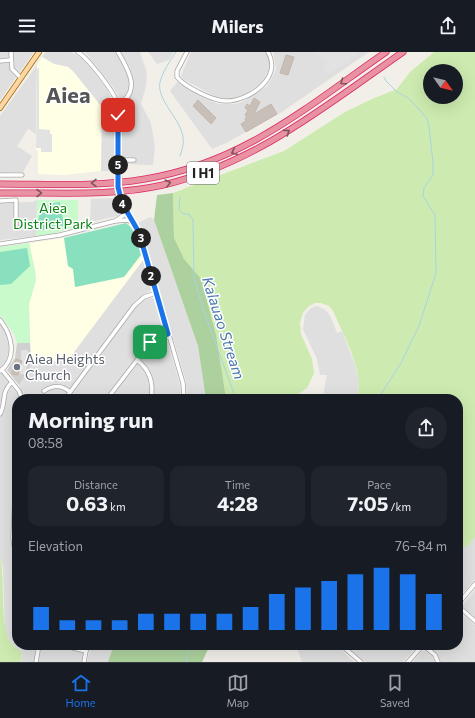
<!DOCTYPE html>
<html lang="en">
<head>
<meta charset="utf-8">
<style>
	body { margin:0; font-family:Commissioner,sans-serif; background:#20242c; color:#f1f3f6; height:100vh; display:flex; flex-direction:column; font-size:15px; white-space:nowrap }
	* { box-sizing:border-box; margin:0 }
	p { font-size:13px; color:#9ea1a6 }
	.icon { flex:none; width:22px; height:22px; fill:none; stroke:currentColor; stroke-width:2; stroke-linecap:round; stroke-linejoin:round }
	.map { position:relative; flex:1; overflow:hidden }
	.side { position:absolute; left:12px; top:342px; width:451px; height:256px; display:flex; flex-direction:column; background:#171b24; border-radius:16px; box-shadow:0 4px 16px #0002 }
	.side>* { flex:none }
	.needle { width:26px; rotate:124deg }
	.controls { position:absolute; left:423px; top:12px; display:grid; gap:8px }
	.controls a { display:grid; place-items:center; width:40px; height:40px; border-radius:50%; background:#171b24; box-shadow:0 4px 16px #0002; font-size:20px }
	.pin { position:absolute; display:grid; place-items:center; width:34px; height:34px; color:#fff; margin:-17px; border-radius:8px; box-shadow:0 2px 6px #0006 }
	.km { position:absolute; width:20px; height:20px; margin:-10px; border-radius:50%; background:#222; color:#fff; font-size:11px; line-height:20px; text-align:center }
	.round { display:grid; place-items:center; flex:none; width:42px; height:42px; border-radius:21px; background:#20242c }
	.overview { display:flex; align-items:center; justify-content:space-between; height:68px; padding:0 16px }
	h1 { font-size:22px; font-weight:700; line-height:30px }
	.figures { display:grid; grid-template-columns:repeat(3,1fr); gap:6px; height:68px; padding:4px 16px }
	.figures div { display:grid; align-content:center; border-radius:10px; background:#20242c; text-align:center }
	.figures b { font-size:20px; font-weight:700 }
	.figures small { font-size:11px; font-weight:400 }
	.figures p { font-size:11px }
	.chart { height:112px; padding:8px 16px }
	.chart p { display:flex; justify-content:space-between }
	.chart svg { width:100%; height:72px; margin-top:4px; stroke:#1a73e8; stroke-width:6 }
	header { display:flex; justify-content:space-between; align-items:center; height:52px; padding:0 16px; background:#171b24; font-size:18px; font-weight:700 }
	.dock { display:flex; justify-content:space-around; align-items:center; height:56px; border-top:1px solid #363941; background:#171b24; font-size:11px; color:#9ea1a6 }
	.dock a { display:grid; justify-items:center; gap:2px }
	.dock .current { color:#1a73e8 }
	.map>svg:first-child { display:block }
</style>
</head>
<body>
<header><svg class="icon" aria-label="menu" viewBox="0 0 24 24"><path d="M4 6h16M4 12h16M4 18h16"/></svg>Milers<svg class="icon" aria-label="share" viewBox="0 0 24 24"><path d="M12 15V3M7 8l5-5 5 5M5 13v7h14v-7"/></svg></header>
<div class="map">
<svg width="475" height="610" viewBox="0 0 475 610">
	<rect width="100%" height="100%" fill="#f2efe9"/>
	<g fill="#e0dfdf">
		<path d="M0,0H34L0,48Z"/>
		<path d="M46,0H70L77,3L83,7L108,38L115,60V119H101L102,80L68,15L54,12L42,5Z"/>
		<path d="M85,0H140L147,21L146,34L141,52L151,71L155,95L153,113L122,112V61L119,44L110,31Z"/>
		<path d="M148,0H174L169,8L157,12Z"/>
		<path d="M191,0H266L270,8L269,18L263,30L244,43L226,47L216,45L183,27L181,24Z"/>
		<path d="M273,0H369L279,62L226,91L212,97L170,39L177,30L206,47L219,52H235L244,49L267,34L271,28L276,17Z"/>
		<path d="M37,13L36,82L28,77L17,94L32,104L23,120L0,121V64Z"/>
		<path d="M116,146L121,156V159L118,164L90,170L91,147Z"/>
		<path d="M37,148L36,184L0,188V151L32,150Z"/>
		<path d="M150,165L154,168L198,294L206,347H187L186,330L144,187L138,171Z"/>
		<path d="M143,208L151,238L135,249L63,347H24L19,333L26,323L31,311L68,308Z"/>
		<path d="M151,245L155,248L180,332L181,347H68L136,254L144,248Z"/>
		<path d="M317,254L324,257L330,263L337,281L342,279L355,313L359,331L357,347H320L323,344L327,323H320L317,307L303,277L305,263L311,256Z"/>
		<path d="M0,271L5,278L10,290L9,301L5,310L0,315Z"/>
		<path d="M0,321L3,322L19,344L20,347H17V380L11,485L16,525L17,593H36L34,610H20L22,601L10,590L5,580L3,516L0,504Z"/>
		<path d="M475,485V527L458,547V499L470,492Z"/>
		<path d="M475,538V565L462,554Z"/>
		<path d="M458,559L475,573V610H441L437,602L428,593H458Z"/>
		<path d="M41,593H85L81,610H38Z"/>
		<path d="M91,593H114L108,610H87Z"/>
		<path d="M296,593H336L354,610H302Z"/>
		<path d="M346,593H418L403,610H366Z"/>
		<path d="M422,599H425L432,605L435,610H413Z"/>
	</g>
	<g fill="#ffffe5">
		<path d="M42,5L54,12L68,15L73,19L101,54V119L63,123L38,122V99L36,97L37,13Z"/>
		<path d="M126,171L129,173L136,183L143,208L68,308L31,311L29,252L36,228L35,218L29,191L64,186Z"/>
	</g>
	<path fill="#d0d0d0" d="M17,291H30L31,311L26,323L19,333L7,318L15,306Z"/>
	<g fill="#cdebb0" fill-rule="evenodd">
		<path d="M434,0H475V485L470,492L458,499V347H357C365,321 344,284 333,259L329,254L321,251H315L309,254L303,261L300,271L301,282L312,307L314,321L307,336L291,347H216L174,186L173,141L284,99L345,60L372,47L397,37L410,20ZM430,19H456V45H430Z"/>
		<path d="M0,504C5,526 0,575 10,590C13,594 18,597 22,601L20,610H0Z"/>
	</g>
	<g fill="#add19e">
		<path d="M173,141L174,186L184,207L201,227L216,283L226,347H206L198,294L154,168L157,143Z"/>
		<path d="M114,593H210L202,610H108Z"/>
	</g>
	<g fill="#c8facc">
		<path d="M37,148H78V174L56,181L36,184Z"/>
		<path d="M29,191L35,218L36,228L29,252L30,291H17L14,282L0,263V195Z"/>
	</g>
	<g fill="#88e0be">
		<path d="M60,150L64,174L38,179C37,162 41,152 60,150Z"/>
		<path d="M126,171C136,177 138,193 141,203L124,225L75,235L73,217L68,214L64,186Z"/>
		<path d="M27,196L30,214L11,232L0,233V200Z"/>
	</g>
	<g fill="#e2e2e2">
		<path d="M312,0H359L356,6L352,5L349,11L345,10L342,15L340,14L328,23L323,15L328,11L324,8L325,6Z"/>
		<path d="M39,16V77L50,78V82H52V100H41V96H36L37,17Z"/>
		<path d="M21,298H28V310L25,323L19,321L22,308H21Z"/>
	</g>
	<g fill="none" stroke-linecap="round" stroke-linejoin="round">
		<g stroke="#aad3df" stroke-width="1">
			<path d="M176,0C170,9 163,19 160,30C156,48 182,68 183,86C184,92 182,98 180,104"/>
			<path d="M180,145L179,157L183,162H189L193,168L194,225L202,254L236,347"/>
			<path d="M378,347L401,311L419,274L436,221L435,163L423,144L424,136L433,123V111L429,74L427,67L420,58L408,46L397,40L386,29L384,25"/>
			<path d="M186,610L190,593"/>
		</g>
	</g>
	<g fill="#c7bfb8" stroke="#c4b6ab">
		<path d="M286,3L294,5L288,23L280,21Z"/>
		<path d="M254,46L260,50L254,62L271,52L277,62L246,80L241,72L246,69L245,67L247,64L245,63L248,58L245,56L247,52L250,54Z"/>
		<path d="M198,48L216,66L211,72L193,54Z"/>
		<path d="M16,307L22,309L18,323L12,322Z"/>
	</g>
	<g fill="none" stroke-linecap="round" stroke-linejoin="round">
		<g stroke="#a9a9a9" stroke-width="5">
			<g id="minor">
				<path d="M11,0L12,17L21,26"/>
				<path d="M78,0C87,6 92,14 99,22C105,30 112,38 116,48C122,66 118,102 118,121"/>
				<path d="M187,0L177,19V25C185,35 213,49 226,49C249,49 283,26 268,0"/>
				<path d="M0,9L11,8"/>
				<path d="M117,54C142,39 129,19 118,0"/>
				<path d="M118,74H131"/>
				<path d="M118,108H134"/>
				<path d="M0,123H22"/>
				<path d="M120,145L140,184L183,331L184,347"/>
				<path d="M0,149L16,148V173"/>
				<path d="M116,169L127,168L133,171"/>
				<path d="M0,192L60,183L115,169L127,161"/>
				<path d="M0,268C12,283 18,306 0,319"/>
				<path d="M137,308C150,318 154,331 151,347"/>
				<path d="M2,318L19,339L22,347"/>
				<path d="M44,339C53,333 62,333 70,340"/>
				<path d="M65,347L134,254L144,245L156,241"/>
				<path d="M107,347L151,290L157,285L168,282"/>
				<path d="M0,362C7,349 0,341 12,330"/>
				<path d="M17,400L13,486L17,513"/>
				<path d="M458,552L475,532"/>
				<path d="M458,554L475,569"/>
				<path d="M341,593L361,610"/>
				<path d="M423,593L435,603L438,610"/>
				<path d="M73,596L86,599"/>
				<path d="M36,610L39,593"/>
				<path d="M84,610L87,593"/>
				<path d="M408,610L423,593"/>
			</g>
		</g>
		<g stroke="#a06b00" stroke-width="6">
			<path id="major" d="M0,56L39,0"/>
		</g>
		<g stroke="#dc2a67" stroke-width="7">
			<g id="highway">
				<path d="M0,132C48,132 98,135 145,127C243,111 308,54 386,0"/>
				<path d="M0,141C54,140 110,145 163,133C255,112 328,52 403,0"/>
			</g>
		</g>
		<use href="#minor" stroke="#fff" stroke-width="3.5"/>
		<use href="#major" stroke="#fcd6a4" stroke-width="4.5"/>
		<use href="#highway" stroke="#e892a2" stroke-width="5.5"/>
		<g stroke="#a9a9a9" stroke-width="5" stroke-linecap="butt">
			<path id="minor-bridge" d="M118,121L120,145"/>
		</g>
		<use href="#minor-bridge" stroke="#fff" stroke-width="3.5"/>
	</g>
	<defs><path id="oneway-chevron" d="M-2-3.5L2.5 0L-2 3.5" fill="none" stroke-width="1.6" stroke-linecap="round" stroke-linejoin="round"/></defs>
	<g stroke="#7b545c">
		<use href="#oneway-chevron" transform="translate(343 30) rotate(145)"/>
		<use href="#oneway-chevron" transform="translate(287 80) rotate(-34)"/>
		<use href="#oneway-chevron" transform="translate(234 100) rotate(155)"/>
		<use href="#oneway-chevron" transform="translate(94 131) rotate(179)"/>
		<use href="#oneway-chevron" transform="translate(168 131) rotate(-14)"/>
		<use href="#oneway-chevron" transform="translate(39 141) rotate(-1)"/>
	</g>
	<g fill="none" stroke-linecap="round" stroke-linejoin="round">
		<g stroke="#fff" stroke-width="8">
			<path id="route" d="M118,63V135L122,151L137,177L140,184L168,282L157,285L150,290"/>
		</g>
		<use href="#route" stroke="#1a73e8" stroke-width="5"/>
	</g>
	<circle fill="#6b7280" stroke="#fff" stroke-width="1.5" cx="17" cy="315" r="4"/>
	<g text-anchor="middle" stroke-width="3" stroke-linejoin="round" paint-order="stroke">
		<rect fill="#fff" stroke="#646464" stroke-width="1" x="187" y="110" width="32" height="22" rx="3"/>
		<g font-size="13" font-weight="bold" fill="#222">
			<text x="203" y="126">I H1</text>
		</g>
		<g font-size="14" fill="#0c8416" stroke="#fff">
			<text x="53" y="161">Aiea<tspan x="53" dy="16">District Park</tspan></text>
		</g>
		<g font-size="14" fill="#5b616d" stroke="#fff" text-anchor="start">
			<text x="25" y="312">Aiea Heights<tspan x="25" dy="16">Church</tspan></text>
		</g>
		<g font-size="15" font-style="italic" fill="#4a7aab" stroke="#fff">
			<text transform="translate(223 276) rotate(72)" y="5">Kalauao Stream</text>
		</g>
		<g font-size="22" font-weight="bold" fill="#555" stroke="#fff">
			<text x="68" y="51">Aiea</text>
		</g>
	</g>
</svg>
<div class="controls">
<a><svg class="needle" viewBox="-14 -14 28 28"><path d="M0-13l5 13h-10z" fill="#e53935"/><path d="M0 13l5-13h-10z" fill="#9ea1a6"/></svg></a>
</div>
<div class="pin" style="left:150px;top:290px;background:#1e9e55"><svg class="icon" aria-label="arrive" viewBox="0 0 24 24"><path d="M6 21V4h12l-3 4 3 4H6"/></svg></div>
<div class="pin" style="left:118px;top:63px;background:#d93025"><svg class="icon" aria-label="check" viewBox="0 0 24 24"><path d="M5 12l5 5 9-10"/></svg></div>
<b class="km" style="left:151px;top:224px">2</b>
<b class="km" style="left:141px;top:186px">3</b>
<b class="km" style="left:122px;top:152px">4</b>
<b class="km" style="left:118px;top:113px">5</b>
<section class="side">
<div class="overview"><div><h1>Morning run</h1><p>08:58</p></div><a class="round"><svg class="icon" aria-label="share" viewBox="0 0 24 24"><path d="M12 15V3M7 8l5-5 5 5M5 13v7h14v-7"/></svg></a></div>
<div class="figures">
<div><p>Distance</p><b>0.63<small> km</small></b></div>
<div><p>Time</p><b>4:28</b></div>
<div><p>Pace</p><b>7:05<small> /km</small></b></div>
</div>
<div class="chart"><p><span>Elevation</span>76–84 m</p>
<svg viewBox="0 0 160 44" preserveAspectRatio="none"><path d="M5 44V30M15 44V38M25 44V38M35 44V38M45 44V34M55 44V34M65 44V34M75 44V34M85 44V30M95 44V22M105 44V18M115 44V14M125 44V10M135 44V6M145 44V10M155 44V22"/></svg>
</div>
</section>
</div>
<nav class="dock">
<a class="current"><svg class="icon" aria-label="home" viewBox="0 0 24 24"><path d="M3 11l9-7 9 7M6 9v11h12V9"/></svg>Home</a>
<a><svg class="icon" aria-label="map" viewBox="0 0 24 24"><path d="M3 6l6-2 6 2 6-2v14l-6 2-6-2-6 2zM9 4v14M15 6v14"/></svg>Map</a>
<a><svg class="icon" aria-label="saved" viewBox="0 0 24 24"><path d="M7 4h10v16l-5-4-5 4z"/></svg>Saved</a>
</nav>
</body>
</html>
